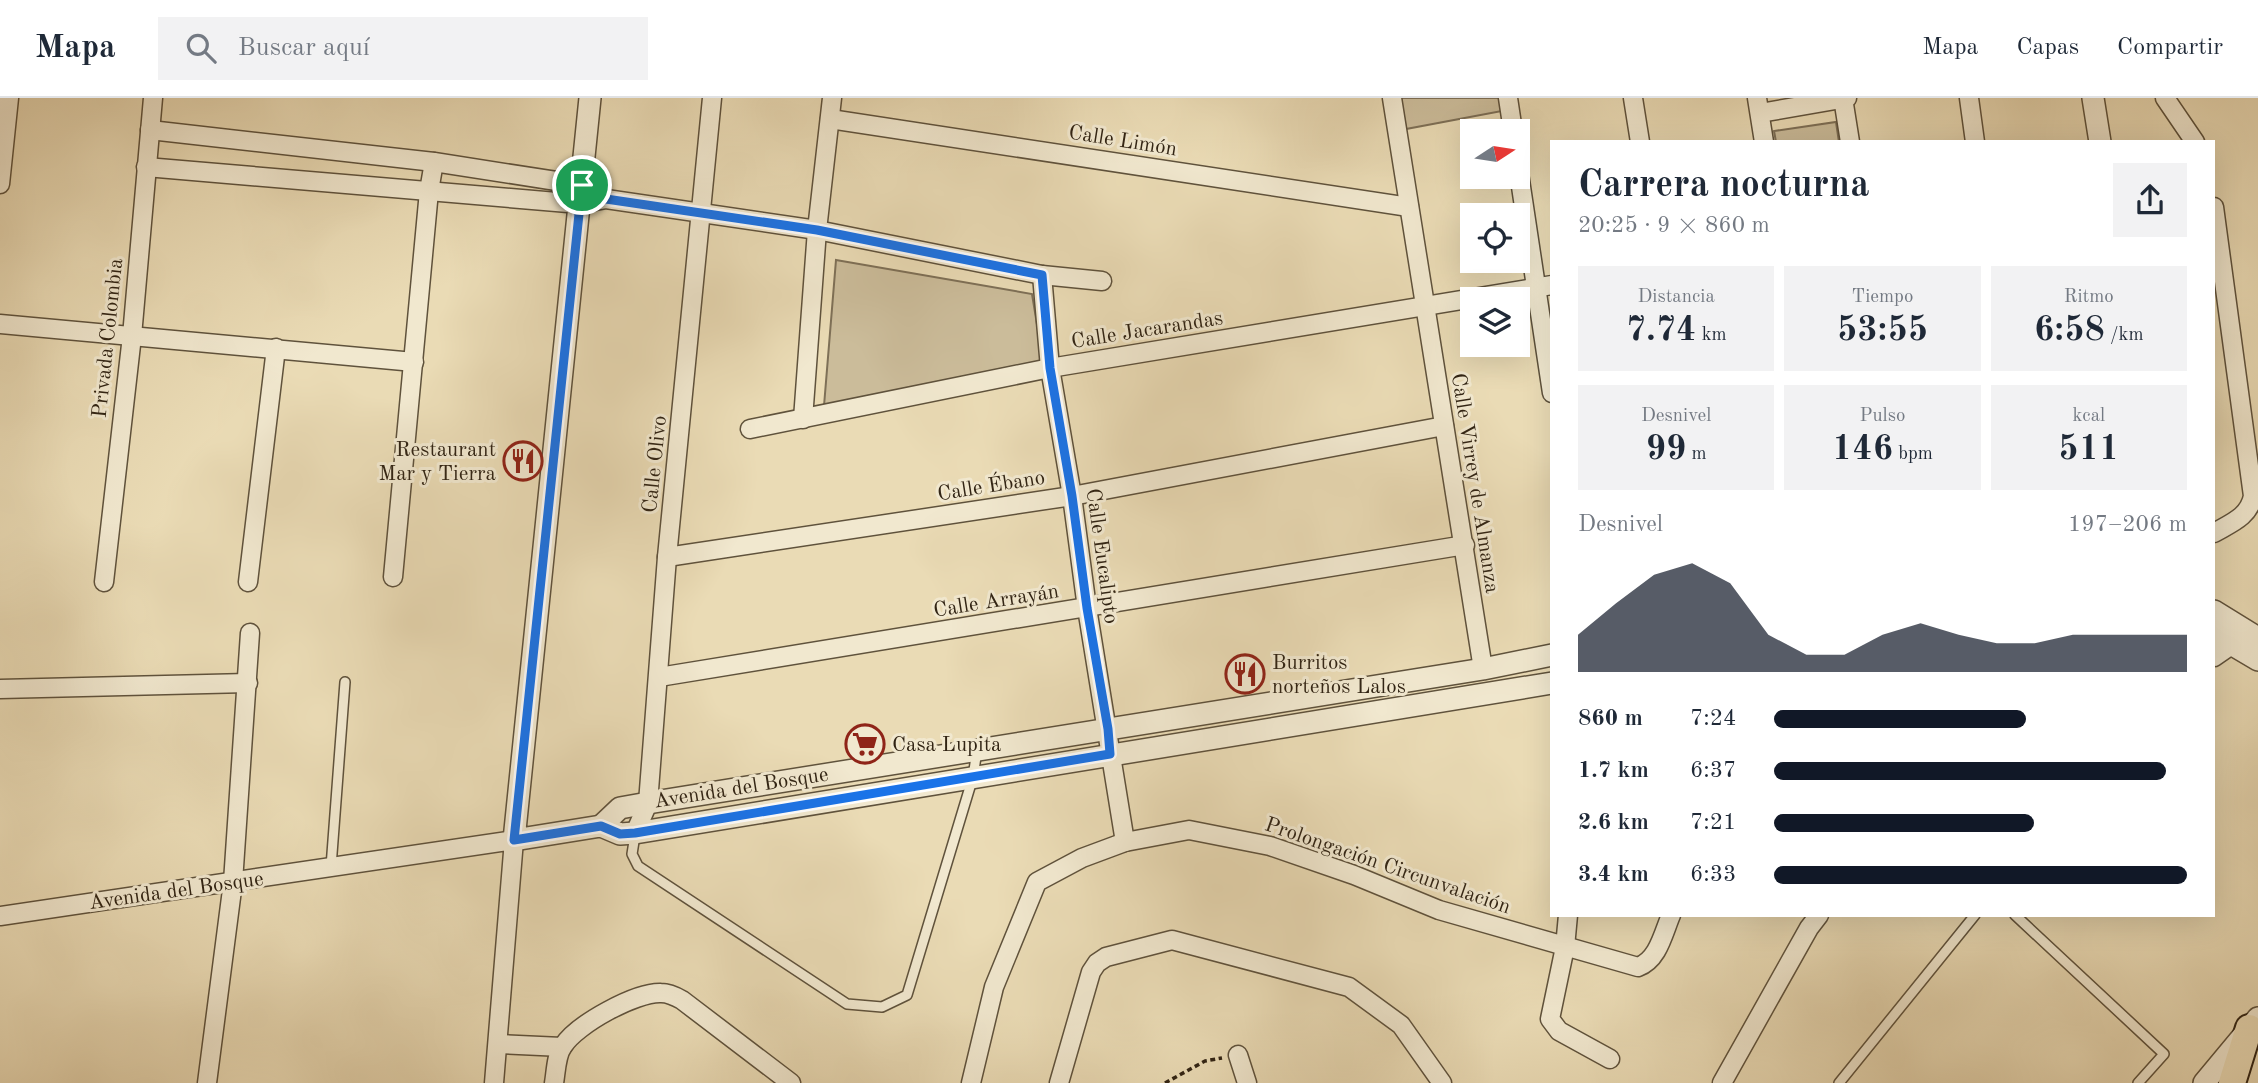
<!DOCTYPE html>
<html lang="es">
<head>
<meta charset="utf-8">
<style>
	body { margin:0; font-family:"Old Standard TT",serif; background:#f2f2f3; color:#1f2937; height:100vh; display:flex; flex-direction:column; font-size:26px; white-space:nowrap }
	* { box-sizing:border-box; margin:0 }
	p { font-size:23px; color:#747a83 }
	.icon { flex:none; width:38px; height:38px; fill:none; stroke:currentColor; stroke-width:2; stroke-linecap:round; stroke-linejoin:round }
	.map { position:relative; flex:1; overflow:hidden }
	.details { position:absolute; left:1550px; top:42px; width:665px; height:777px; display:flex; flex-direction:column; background:#fff; border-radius:0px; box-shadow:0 7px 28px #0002 }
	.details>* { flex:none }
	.needle { width:46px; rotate:78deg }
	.buttons { position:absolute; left:1460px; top:21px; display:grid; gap:14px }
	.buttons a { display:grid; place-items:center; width:70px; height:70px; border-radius:0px; background:#fff; box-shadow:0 7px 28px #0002; font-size:35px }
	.pin { position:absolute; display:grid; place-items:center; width:60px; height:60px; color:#fff; margin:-30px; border:4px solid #fff; border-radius:50%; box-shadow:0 2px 7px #0007 }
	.round { display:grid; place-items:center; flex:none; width:74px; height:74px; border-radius:0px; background:#f2f2f3 }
	.overview { display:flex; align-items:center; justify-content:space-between; height:119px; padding:0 28px }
	h1 { font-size:38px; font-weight:700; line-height:52px }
	.figures { display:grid; grid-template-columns:repeat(3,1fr); gap:10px; height:119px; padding:7px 28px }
	.figures div { display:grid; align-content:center; border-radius:0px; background:#f2f2f3; text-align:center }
	.figures b { font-size:35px; font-weight:700 }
	.figures small { font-size:19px; font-weight:400 }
	.figures p { font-size:19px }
	.chart { height:196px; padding:14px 28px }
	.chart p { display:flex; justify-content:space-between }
	.chart svg { width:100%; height:126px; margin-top:7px; fill:#111827; opacity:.7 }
	ul { padding:0 28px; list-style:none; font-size:23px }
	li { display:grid; grid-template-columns:112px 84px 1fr; align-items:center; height:52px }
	li i { height:18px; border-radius:9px; background:#111827 }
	header { display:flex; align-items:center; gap:42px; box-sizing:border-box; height:98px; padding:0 35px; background:#fff; border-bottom:2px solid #e0e1e3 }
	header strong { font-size:33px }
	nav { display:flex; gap:38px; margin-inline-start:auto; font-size:24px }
	.search { width:490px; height:63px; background:#f2f2f3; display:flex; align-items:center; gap:18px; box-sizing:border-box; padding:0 24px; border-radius:0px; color:#747a83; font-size:26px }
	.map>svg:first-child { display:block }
</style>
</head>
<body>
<header>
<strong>Mapa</strong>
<div class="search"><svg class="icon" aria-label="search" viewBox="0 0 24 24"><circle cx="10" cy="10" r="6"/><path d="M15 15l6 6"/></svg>Buscar aquí</div>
<nav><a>Mapa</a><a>Capas</a><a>Compartir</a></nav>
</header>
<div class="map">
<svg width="2258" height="985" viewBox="0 0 2258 985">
	<rect width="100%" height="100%" fill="#eadbb5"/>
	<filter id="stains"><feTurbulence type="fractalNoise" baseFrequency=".00286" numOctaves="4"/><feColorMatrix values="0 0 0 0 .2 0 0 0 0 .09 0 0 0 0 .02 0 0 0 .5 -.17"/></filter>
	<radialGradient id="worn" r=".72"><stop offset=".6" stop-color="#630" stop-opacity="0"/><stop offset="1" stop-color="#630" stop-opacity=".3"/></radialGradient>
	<g fill="#cbbc9a" stroke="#7e7057" stroke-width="2">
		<path d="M1401,0H1500L1502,13L1406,31Z"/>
		<path d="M1836,24L1839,44H1776L1774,33Z"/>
		<path d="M836,162L1032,196L1044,269L824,308Z"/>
	</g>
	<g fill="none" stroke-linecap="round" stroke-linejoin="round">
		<g stroke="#5f523c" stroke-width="12">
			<g id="service">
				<path d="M635,737L632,756L638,768L847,906L882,909L907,897L973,679L977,652"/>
				<path d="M331,769L345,584"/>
				<path d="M2015,817L2164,956L2138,985"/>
				<path d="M1839,985L1975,817"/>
			</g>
		</g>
		<g stroke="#5f523c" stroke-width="21">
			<g id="minor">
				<path d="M1392,0L1483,571"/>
				<path d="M1508,0L1513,33"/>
				<path d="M1633,0L1640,44"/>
				<path d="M1757,0L1764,44"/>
				<path d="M1843,0L1850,44"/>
				<path d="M1969,0L1975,44"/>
				<path d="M2165,0L2195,44"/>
				<path d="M1760,15L1847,0"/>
				<path d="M830,21L1409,109"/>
				<path d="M150,32L434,64L582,87L591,92"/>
				<path d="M1517,62L1552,295"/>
				<path d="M146,69L580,106L606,101L817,132L1042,177L1102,183"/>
				<path d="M0,86L9,0"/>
				<path d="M2214,109L2253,398C2249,419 2231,425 2214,435"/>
				<path d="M1042,177L1050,270L1072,398L1087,510L1125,744"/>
				<path d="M0,226L414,264"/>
				<path d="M803,321L817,132L832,0"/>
				<path d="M750,331L1050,270L1552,187"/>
				<path d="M667,459L1072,398L1444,328"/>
				<path d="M393,479L429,93L434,64"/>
				<path d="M104,484L132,238L153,0"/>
				<path d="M248,484L276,250"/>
				<path d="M2214,559L2240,541"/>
				<path d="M659,579L1465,447"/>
				<path d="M0,591L248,585"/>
				<path d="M635,735L648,705L667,459L712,0"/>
				<path d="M1568,817L1565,849L1550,921L1559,933L1610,961"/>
				<path d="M0,818L514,742L494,985"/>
				<path d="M498,946L562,949"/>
				<path d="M1238,957L1247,985"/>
				<path d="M207,985L233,784L250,535"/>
				<path d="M554,985C556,974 556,957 563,948C577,926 636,894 661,895C669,895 675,898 682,902L791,985"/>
				<path d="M971,985L994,889L1037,784L1082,760L1125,744L1189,732L1270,748L1354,777L1439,812L1638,869C1658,862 1663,836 1671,817"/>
				<path d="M1059,985L1091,874L1097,865L1106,859L1172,842L1349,889L1401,927L1442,985"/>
				<path d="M1722,985L1809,830L1819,817"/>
			</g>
		</g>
		<g stroke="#5f523c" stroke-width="24">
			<g id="tertiary">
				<path d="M590,0L514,742L601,728L620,736L635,735L1552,585"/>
				<path d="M2093,0L2100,44"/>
				<path d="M2214,513L2258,540"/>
				<path d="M2214,536L2258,562"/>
				<path d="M601,728L620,710L648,705L1483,571L1552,557"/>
				<path d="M2204,985L2258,920"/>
			</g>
		</g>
		<g stroke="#312414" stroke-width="30">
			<path id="primary" d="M2232,985L2249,930"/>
		</g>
		<path stroke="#312414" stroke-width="3.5" stroke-dasharray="5 3.5" stroke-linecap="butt" d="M1165,985L1205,963L1222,960"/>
		<use href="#service" stroke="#f1e8cf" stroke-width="9"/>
		<use href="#minor" stroke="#f1e8cf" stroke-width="18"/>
		<use href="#tertiary" stroke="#f1e8cf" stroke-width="21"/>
		<use href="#primary" stroke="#eadbb5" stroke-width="26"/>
	</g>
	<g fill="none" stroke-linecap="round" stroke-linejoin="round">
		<g stroke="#fff" stroke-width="14">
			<path id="route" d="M582,87L606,101L817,132L1042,177L1050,270L1072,398L1087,510L1108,631L1110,656L635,735L620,736L601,728L514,742Z"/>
		</g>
		<use href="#route" stroke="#1a73e8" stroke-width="9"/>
	</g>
	<defs>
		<g id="restaurant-ring" transform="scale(2.0125)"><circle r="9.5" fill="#f1e8cf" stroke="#8f2418" stroke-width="1.5"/><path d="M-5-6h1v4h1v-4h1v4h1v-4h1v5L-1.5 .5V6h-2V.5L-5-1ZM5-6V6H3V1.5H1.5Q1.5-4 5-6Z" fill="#8f2418"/></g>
		<g id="supermarket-ring" transform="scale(2.0125)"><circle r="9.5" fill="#f1e8cf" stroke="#8f2418" stroke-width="1.5"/><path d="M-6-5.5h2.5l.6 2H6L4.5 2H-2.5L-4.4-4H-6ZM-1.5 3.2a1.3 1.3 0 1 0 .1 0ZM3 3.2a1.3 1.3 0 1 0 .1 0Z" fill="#8f2418"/></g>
	</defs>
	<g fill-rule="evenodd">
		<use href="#restaurant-ring" x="523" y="363"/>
		<use href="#restaurant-ring" x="1245" y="576"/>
		<use href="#supermarket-ring" x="865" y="646"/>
	</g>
	<g text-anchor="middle" stroke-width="6" stroke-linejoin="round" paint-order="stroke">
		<g font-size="21" fill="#312414" stroke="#f1e8cf">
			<text transform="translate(1123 42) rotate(9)" y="7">Calle Limón</text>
			<text transform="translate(1147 231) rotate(-9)" y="7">Calle Jacarandas</text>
			<text transform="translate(107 240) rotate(-84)" y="7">Privada Colombia</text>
			<text transform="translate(654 366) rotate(-84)" y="7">Calle Olivo</text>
			<text transform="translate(1476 385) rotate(81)" y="7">Calle Virrey de Almanza</text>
			<text transform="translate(991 387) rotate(-9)" y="7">Calle Ébano</text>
			<text transform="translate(1103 458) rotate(82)" y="7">Calle Eucalipto</text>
			<text transform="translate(996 502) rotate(-9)" y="7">Calle Arrayán</text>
			<text transform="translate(741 689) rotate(-9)" y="7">Avenida del Bosque</text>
			<text transform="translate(1388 767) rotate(19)" y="7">Prolongación Circunvalación</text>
			<text transform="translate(176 792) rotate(-8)" y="7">Avenida del Bosque</text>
		</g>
		<g font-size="21" fill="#312414" stroke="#f1e8cf" text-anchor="start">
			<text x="496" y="358" text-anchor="end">Restaurant<tspan x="496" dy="24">Mar y Tierra</tspan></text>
			<text x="1272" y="571">Burritos<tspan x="1272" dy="24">norteños Lalos</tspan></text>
			<text x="892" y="653">Casa Lupita</text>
		</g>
	</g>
	<rect width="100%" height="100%" filter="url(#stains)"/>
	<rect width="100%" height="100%" fill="url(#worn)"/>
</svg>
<div class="buttons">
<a><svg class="needle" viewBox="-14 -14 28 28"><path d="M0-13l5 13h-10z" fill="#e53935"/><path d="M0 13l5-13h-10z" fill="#747a83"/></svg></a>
<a><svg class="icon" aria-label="locate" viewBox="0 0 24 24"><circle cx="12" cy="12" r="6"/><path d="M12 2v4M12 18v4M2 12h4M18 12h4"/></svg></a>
<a><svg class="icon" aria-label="layers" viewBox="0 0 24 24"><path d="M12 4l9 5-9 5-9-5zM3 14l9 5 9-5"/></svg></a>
</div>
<div class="pin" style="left:582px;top:87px;background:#1e9e55"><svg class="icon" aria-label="arrive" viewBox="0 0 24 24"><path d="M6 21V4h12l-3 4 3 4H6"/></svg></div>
<section class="details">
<div class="overview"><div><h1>Carrera nocturna</h1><p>20:25 · 9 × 860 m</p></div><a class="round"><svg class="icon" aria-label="share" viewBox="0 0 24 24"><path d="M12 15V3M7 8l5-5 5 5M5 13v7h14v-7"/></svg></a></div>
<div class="figures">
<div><p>Distancia</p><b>7.74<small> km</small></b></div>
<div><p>Tiempo</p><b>53:55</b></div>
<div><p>Ritmo</p><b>6:58<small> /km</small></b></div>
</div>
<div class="figures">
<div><p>Desnivel</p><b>99<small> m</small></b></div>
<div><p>Pulso</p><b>146<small> bpm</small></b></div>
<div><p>kcal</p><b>511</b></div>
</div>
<div class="chart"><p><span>Desnivel</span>197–206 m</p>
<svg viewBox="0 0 160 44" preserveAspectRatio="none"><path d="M0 44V31L10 20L20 10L30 6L40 13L50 31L60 38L70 38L80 31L90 27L100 31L110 34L120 34L130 31L140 31L150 31L160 31V44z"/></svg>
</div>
<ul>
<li><b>860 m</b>7:24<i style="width:61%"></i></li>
<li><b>1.7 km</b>6:37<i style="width:95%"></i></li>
<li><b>2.6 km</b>7:21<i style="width:63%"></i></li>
<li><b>3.4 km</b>6:33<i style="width:100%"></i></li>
</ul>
</section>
</div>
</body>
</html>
